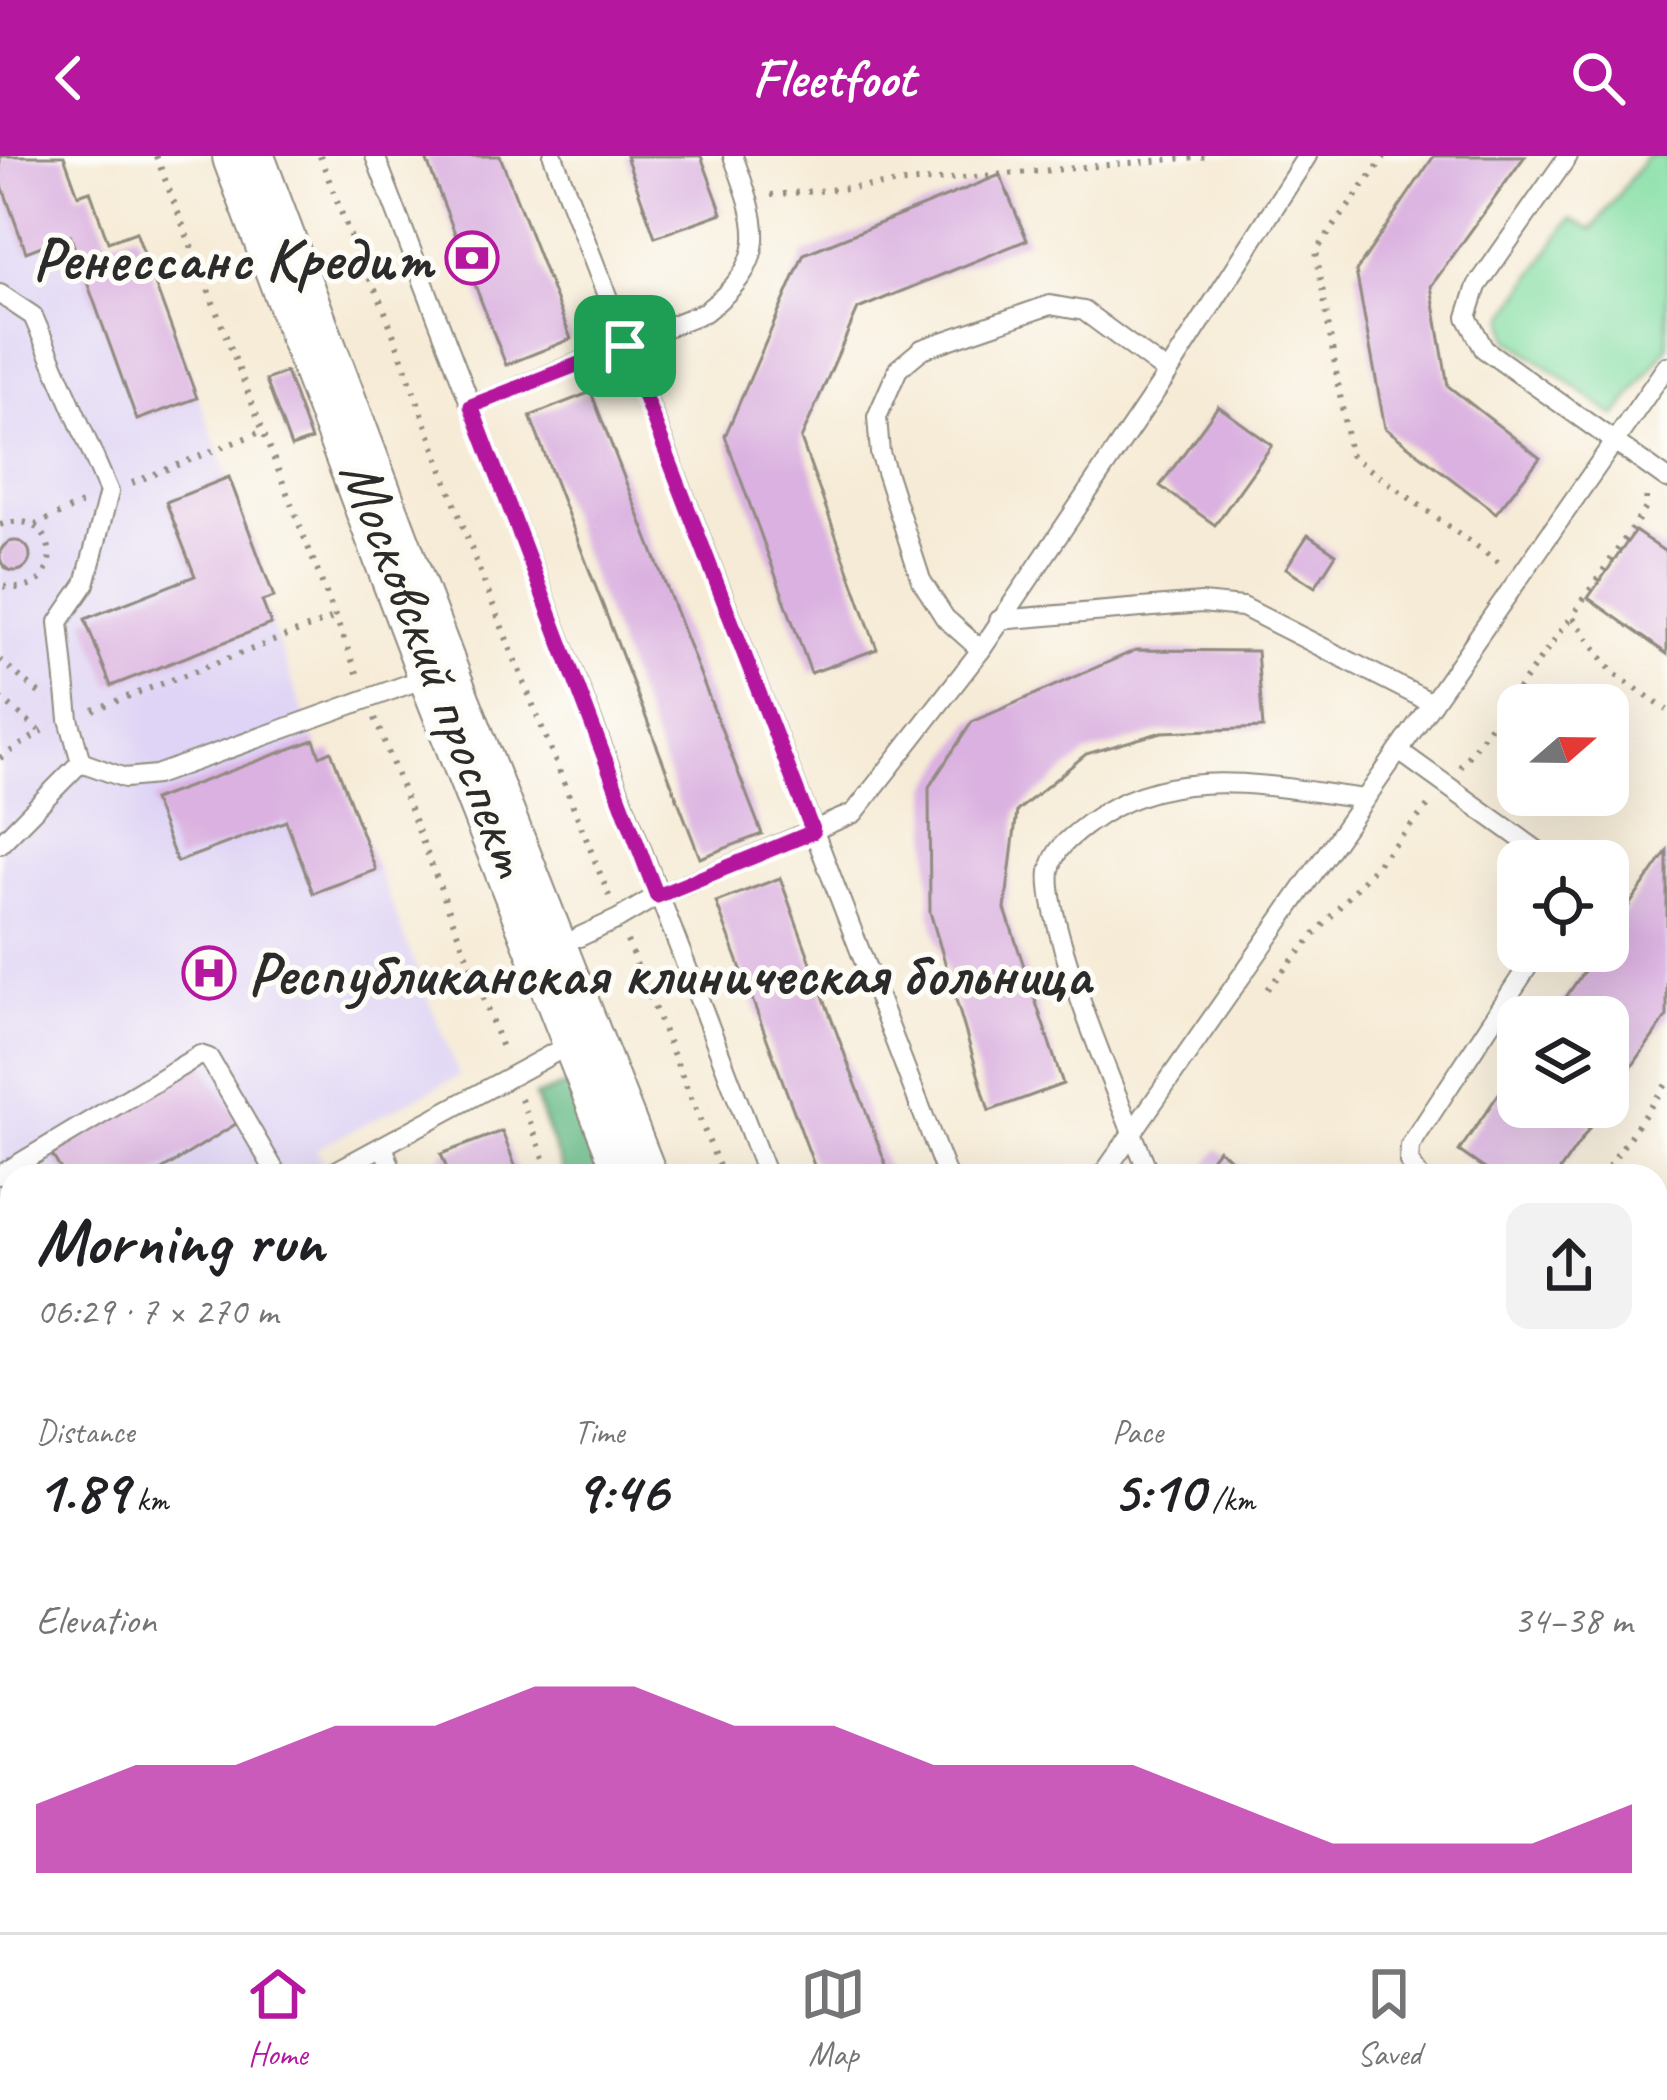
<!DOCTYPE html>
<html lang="en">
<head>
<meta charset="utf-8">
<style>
	body { margin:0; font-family:Caveat,sans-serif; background:#f2f2f2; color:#202124; height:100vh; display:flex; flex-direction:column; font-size:45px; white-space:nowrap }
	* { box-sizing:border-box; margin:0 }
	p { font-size:39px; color:#757577 }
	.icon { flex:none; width:66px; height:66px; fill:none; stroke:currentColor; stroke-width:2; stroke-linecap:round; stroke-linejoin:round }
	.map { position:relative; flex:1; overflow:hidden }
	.side { position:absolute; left:0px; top:1008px; width:1668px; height:768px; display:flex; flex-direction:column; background:#fff; border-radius:36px 36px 0 0; box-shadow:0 12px 48px #0002 }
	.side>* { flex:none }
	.needle { width:78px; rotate:70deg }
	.fabs { position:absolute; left:1497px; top:528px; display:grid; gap:24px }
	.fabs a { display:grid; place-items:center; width:132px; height:132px; border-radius:24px; background:#fff; box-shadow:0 12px 48px #0002; font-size:60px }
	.pin { position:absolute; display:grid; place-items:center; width:102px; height:102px; color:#fff; margin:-51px; border-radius:24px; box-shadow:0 6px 18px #0006 }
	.round { display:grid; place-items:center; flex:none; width:126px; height:126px; border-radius:24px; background:#f2f2f2 }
	.summary { display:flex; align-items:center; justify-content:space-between; height:204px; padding:0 36px }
	h1 { font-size:66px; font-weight:800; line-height:90px }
	.stats { display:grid; grid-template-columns:repeat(3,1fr); gap:18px; height:204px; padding:12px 36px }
	.stats div { display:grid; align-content:center }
	.stats b { font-size:60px; font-weight:800 }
	.stats small { font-size:33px; font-weight:400 }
	.stats p { font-size:33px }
	.chart { height:336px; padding:24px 36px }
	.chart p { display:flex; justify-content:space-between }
	.chart svg { width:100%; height:216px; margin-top:12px; fill:#b5179e; opacity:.7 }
	header { display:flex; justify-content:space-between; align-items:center; height:156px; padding:0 36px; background:#b5179e; color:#fff; font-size:54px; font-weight:800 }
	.menu { display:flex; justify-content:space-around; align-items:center; height:168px; border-top:3px solid #e0e0e0; background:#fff; font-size:33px; color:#757577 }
	.menu a { display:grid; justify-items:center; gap:6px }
	.menu .on { color:#b5179e }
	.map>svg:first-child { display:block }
</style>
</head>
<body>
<header><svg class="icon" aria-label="back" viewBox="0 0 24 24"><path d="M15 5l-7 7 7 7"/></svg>Fleetfoot<svg class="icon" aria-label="search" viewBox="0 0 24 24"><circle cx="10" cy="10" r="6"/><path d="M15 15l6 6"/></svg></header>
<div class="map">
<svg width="1667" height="1776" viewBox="0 0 1667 1776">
	<rect width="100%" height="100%" fill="#fdfcf7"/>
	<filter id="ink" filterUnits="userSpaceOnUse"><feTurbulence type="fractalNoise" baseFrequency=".00833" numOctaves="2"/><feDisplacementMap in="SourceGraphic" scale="24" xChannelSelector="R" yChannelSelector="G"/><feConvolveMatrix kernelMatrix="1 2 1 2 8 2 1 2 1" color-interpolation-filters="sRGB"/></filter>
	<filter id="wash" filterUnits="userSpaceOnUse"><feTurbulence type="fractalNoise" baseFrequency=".004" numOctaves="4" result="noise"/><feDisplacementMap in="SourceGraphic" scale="48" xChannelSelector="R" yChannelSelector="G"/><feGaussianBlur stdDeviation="2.7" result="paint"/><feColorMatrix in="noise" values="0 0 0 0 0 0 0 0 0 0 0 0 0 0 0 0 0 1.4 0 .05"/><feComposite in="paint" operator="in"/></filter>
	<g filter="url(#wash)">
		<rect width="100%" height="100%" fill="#f6ebd6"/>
		<path fill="#dfd4f5" d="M0,0H64L78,39L90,35L108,85L136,76L274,441L263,446L319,599L331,595L459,920L316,993L331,1020H12V1573L0,1580Z"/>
		<g fill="#84dea4" stroke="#588468" stroke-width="3">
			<path d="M1647,0H1667V191L1616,261L1509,183L1506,160L1570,63L1592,74Z"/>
			<path d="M1667,1169V1558H1665L1656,1539V1185Z"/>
			<path d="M535,1764H834L838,1776H539Z"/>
		</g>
		<g fill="#6bbd8a" stroke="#4b745a" stroke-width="3">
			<path d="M575,926L613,1020H565L535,941Z"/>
			<path d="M1667,1227V1388L1656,1367V1242Z"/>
		</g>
		<g id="blocks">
			<g fill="#dab1e0">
				<path d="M0,0H64L78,39L90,35L108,86L136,76L197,242L137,264L70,79L26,96L0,24Z"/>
				<path d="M425,0H500L571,183L506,209Z"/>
				<path d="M626,0H701L722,57L655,81Z"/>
				<path d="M1434,0H1525L1431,130L1448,230L1540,302L1496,357L1385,272L1356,115Z"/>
				<path d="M1000,19L1027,84L858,153L801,283L877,493L811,517L725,280L804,98Z"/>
				<path d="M286,216L311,284L291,291L266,224Z"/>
				<path d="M591,236L762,678L700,702L530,260Z"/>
				<path d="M1218,250L1272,289L1215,369L1160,330Z"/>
				<path d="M229,321L274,441L262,445L271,468L111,530L85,463L195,420L166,346Z"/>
				<path d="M1635,375L1667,397V498L1588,442Z"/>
				<path d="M1308,379L1336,398L1315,431L1286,412Z"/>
				<circle cx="15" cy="400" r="15"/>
				<path d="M1136,494L1257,495L1263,572L1162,576L1086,598L1017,655L1005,753L1063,928L989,955L930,756L929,631L972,566Z"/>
				<path d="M314,584L320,600L331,595L376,714L313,737L286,665L177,706L153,644Z"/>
				<path d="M1667,695V860L1608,945V861H1552L1598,795H1608V780Z"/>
				<path d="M780,722L829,856L890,1020H818L716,746Z"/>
				<path d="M202,906L239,966L152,1020H65L52,999Z"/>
				<path d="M1518,910V951H1604L1556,1020H1495L1459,995Z"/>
				<path d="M502,975L519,1020H450L441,998Z"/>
				<path d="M1218,993L1253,1020L1200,1017Z"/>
				<path d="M43,1764H192L196,1776H11Z"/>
				<path d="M299,1764H514L519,1776H450L446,1765L415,1776H291L288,1768Z"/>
			</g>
		</g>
	</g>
	<g filter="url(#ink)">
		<use href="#blocks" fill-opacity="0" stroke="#908b80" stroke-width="3"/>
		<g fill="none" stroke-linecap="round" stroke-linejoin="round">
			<g stroke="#908b80" stroke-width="22">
				<g id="lane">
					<path d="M375,0L767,1020"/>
					<path d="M553,0L947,1020"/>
					<path d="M1568,0L1477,130L1467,161L1484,193L1667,323"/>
					<path d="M0,138L33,160L109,336L85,428L59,466L69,563L81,606L0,688"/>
					<path d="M471,250L705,156C771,105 760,72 733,0"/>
					<path d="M999,464L1201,447L1243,451L1432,547"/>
					<path d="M981,494L945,462L921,424L880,297L877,261L898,213L922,193L1050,149L1084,155L1168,217"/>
					<path d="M1399,595L1552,705"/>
					<path d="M81,606L125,622L156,619L428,521"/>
					<path d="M579,781L618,763L657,740L854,657L981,494L1168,217L1307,0"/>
					<path d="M383,990L394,1020"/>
					<path d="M0,1019L200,899L209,902L278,1020"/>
					<path d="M327,1020L576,885"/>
					<path d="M1102,1020L1667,210"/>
					<path d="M1150,1020C1126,961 1043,770 1050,715C1054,692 1072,680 1089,667C1171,605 1272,631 1365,643"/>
					<path d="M1419,1020L1409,1006L1410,990L1538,795"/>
					<path d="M0,1095L12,1088"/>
					<path d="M0,1208L12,1201"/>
					<path d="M0,1440L12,1447"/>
					<path d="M1656,1577L1667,1601"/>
					<path d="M222,1776L228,1764"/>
				</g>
			</g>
			<g stroke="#908b80" stroke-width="44">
				<g id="street">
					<path d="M1656,1153L1667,1138"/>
					<path d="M0,1740L12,1735"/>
					<path d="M1212,1776L1221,1764"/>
				</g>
			</g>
			<g stroke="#908b80" stroke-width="64">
				<g id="primary">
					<path d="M243,0L438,517L636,1020"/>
					<path d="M949,1764L953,1776"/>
				</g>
			</g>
			<g stroke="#908b80" stroke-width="6" stroke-dasharray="3 9" stroke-linecap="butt">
				<path d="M156,0L359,522"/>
				<path d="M320,0L355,93L383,150L478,411L609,740"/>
				<path d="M1385,0L1316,95L1350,299L1498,406"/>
				<path d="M771,39L1209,0"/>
				<path d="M132,327L263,275"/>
				<path d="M1646,341V352L1572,460L1613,517L1667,554"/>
				<path d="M0,369C65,346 67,451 0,429"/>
				<path d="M35,369L81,348"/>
				<path d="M0,504L39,537"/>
				<path d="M0,542L39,574"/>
				<path d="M93,554L336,461"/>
				<path d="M375,562L504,897"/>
				<path d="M0,602L47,572"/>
				<path d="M1460,611L1572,460"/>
				<path d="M627,785L723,1020"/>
				<path d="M1267,833L1429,649"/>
				<path d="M521,943L551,1020"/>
				<path d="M1602,1020L1667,927"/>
				<path d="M1656,1081L1667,1065"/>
				<path d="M1656,1229L1667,1212"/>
				<path d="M0,1656L12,1650"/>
				<path d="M705,1764L711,1776"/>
				<path d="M847,1764L852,1776"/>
				<path d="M1056,1764L1063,1776"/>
				<path d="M1272,1776L1280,1764"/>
			</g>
			<use href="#lane" stroke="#fff" stroke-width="18"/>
			<use href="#street" stroke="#fff" stroke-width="39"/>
			<use href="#primary" stroke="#fff" stroke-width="60"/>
		</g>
	</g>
	<g fill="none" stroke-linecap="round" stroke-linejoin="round" filter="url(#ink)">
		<g stroke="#fff" stroke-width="24">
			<path id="route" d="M625,190L813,676L657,740L471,250Z"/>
		</g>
		<use href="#route" stroke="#b5179e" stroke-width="15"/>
	</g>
	<defs>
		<g id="bank-ring" transform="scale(2.7)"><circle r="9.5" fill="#fdfcf7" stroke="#b5179e" stroke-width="1.5"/><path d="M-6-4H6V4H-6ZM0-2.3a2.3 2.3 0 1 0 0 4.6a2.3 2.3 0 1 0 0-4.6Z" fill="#b5179e"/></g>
		<g id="hospital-ring" transform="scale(2.7)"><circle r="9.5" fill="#fdfcf7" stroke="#b5179e" stroke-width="1.5"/><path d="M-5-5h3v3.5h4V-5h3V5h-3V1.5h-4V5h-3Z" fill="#b5179e"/></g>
	</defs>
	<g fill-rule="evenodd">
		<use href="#bank-ring" x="472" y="102"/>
		<use href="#hospital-ring" x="209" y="817"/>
	</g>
	<g text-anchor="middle" stroke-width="10" stroke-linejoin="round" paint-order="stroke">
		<g font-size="60" font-weight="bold" fill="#2b2b2b" stroke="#fdfcf7" text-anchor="end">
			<text x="433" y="123">Ренессанс Кредит</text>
			<text x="248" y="838" text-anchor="start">Республиканская клиническая больница</text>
		</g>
		<g font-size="60" fill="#2b2b2b" stroke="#fdfcf7">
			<text transform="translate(438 511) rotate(69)" y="21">Московский проспект</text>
		</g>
	</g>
</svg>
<div class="fabs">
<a><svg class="needle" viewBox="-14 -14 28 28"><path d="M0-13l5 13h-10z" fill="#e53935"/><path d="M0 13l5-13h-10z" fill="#757577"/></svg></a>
<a><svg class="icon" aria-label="locate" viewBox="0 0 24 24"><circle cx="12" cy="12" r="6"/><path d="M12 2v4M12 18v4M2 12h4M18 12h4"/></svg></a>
<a><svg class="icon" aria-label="layers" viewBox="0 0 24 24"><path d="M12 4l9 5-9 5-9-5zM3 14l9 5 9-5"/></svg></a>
</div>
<div class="pin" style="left:625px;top:190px;background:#1e9e55"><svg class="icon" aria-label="arrive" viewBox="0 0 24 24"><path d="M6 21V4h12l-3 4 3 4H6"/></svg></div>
<section class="side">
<div class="summary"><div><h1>Morning run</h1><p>06:29 · 7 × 270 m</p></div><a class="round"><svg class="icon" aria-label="share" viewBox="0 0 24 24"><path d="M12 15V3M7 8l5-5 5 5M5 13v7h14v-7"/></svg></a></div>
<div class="stats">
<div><p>Distance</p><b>1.89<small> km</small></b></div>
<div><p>Time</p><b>9:46</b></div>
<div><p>Pace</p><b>5:10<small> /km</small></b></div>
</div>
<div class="chart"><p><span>Elevation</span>34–38 m</p>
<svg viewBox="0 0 160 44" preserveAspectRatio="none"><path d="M0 44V30L10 22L20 22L30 14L40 14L50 6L60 6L70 14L80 14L90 22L100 22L110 22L120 30L130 38L140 38L150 38L160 30V44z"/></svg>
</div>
</section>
</div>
<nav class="menu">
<a class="on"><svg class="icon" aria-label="home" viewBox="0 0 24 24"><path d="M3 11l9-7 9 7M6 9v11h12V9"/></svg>Home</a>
<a><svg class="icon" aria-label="map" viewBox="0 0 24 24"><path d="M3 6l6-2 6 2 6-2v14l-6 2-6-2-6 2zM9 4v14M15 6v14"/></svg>Map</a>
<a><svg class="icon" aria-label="saved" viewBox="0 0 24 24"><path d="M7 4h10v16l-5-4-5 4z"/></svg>Saved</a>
</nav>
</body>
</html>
